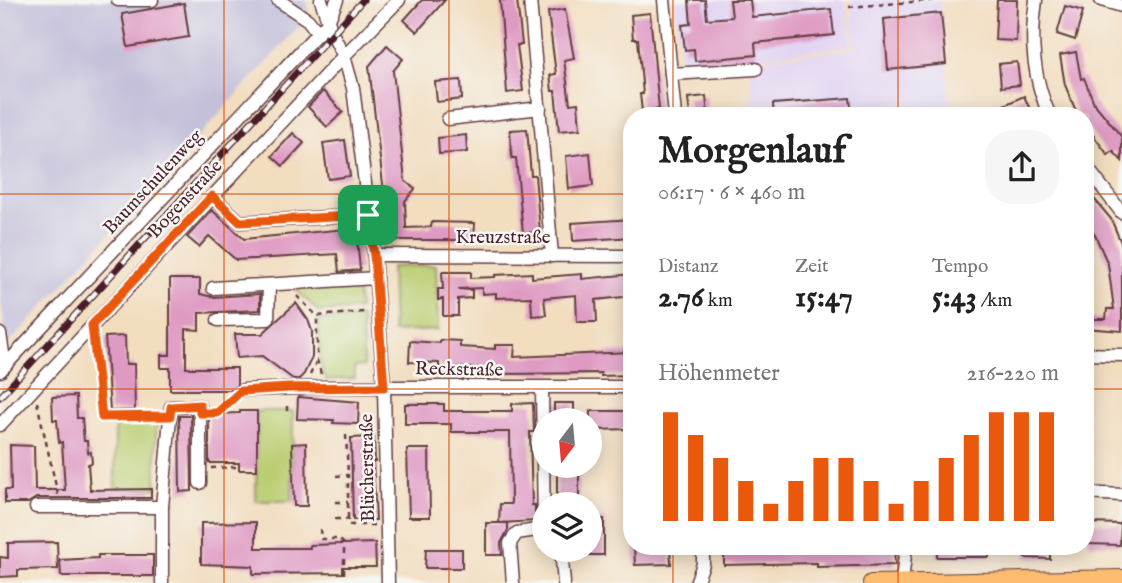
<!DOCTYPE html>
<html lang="de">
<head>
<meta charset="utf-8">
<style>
	body { margin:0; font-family:"IM FELL English",serif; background:#f6f6f6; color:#222; height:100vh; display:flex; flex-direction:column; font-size:26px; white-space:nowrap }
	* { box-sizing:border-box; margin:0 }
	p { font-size:23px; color:#767676 }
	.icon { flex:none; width:38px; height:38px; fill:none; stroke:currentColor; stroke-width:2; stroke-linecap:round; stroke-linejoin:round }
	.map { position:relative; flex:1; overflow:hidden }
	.drawer { position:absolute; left:623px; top:107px; width:471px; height:448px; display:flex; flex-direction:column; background:#fff; border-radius:28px; box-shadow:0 4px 18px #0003 }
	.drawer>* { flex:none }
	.needle { width:46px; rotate:196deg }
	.tools { position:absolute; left:532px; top:408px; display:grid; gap:14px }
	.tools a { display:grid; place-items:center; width:70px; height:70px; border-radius:50%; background:#fff; box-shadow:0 4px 18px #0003; font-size:35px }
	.pin { position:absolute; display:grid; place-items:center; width:60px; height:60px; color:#fff; margin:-30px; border-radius:14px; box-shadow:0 4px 10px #0006 }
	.round { display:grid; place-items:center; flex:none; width:74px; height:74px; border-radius:28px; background:#f6f6f6 }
	.head { display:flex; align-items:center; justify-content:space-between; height:119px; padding:0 35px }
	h1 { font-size:38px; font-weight:700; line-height:52px }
	.figures { display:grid; grid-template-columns:repeat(3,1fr); gap:10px; height:119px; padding:7px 35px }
	.figures div { display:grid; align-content:center }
	.figures b { font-size:30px; font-weight:700 }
	.figures small { font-size:19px; font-weight:400 }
	.figures p { font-size:19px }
	.chart { height:196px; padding:14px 35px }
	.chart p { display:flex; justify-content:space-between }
	.chart svg { width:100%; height:126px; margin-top:7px; stroke:#ea580c; stroke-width:6 }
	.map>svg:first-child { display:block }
</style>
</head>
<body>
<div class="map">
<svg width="1122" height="583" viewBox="0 0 1122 583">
	<rect width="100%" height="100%" fill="#f6f6f2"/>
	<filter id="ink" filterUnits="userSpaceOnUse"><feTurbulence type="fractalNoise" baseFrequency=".0143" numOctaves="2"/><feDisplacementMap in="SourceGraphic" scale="14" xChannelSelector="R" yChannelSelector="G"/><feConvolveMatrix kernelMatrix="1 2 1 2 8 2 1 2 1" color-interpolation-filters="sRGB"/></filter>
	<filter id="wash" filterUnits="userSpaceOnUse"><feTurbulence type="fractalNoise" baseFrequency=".00686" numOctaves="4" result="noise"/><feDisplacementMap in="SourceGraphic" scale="28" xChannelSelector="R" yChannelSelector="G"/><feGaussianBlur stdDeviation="1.57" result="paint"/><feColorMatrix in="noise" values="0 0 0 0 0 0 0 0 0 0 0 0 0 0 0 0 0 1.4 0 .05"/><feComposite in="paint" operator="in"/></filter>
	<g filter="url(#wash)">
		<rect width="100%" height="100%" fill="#f2ddbf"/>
		<g fill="#e2d4f3">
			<path d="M675,0H846L852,46L681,66Z"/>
			<path d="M851,0H940L951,115H753L750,60L855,49Z"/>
		</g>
		<path fill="#c5c0da" d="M0,0H306L309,12L296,30L7,346L0,295Z"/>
		<g fill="#b9cd70" stroke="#82764e" stroke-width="2">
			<path d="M436,265L438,330L393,332L391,267Z"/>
			<path d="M357,283L359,309L319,312L294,288Z"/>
			<path d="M361,317L364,366L354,367L355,378L326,380L320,362L319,320Z"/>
			<path d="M257,411H293L292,501H256Z"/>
			<path d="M115,418H156V489L115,488Z"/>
		</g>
		<g id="blocks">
			<g fill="#df9ac3">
				<path d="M422,0H445L417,32L404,20Z"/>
				<path d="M500,0H517L522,45H517L523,91L507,93Z"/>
				<path d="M689,0H705L707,19L732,17L730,0H750L752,17L831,9L834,35L755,43L756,55L695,61L694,49L685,50L682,25L691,24Z"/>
				<path d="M997,0H1017L1016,41L995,40Z"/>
				<path d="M184,3L189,37L128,47L122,14Z"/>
				<path d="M1065,6L1083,11L1075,40L1057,34Z"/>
				<path d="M565,9L574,58L564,60L570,104L578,103L580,129L559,131L555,91H552L550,75L556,74L548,12Z"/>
				<path d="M650,13L659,109L642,111L640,94H643L638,39H633L631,15Z"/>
				<path d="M941,13L946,64L888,70L884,19Z"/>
				<path d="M387,45L403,59L393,71L405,181L415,189L405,201L406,228L431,227L432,222L475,223L474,240H396L395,200L385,201L369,66Z"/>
				<path d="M1076,52L1081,79L1084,78L1094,103L1122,137V161L1113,151L1108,155L1085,124V116H1078L1065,85L1060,55Z"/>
				<path d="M1017,62L1020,85L1001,87L999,64Z"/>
				<path d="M461,80L462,99L437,102L435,82Z"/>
				<path d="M323,91L343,112L327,127L308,107Z"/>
				<path d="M706,96L708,116H690L688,98Z"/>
				<path d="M1024,96L1033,116H1008L1004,105Z"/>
				<path d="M850,98L852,116H774L773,104Z"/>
				<path d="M527,129L531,175H535L540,232L523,233L516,158H512L510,130Z"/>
				<path d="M293,133L304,143L283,166L272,156Z"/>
				<path d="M466,135L467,152L439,154L438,138Z"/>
				<path d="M345,140L350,176L328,179L323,143Z"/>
				<path d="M590,153L593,186L569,189L566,156Z"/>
				<path d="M1085,188L1111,219L1122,245V331L1085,328V319H1106L1107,309H1114L1108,264L1095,235L1085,222Z"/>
				<path d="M212,210L244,239L356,228L360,270L339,272L337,254L236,260L209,236L199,247L187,237Z"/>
				<path d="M632,219V237L573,241L572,223Z"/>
				<path d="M442,272H471V278L495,277V275L532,273V278L582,274V279L632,274V296L596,300L597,322H577L576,295L544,298L546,315L532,316L531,297L496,298V293L482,294V288L458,289L472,290V298L458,299V316H443V299L438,300V289H443Z"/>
				<path d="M170,279H200V294L213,297L260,294V310L199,313V330L186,329V368H237V384L234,390H170V368H161V355H170Z"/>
				<path d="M296,303L308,320L312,331V357L304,374L299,379H293L262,356L237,358L235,334H262Z"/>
				<path d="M125,336L126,364H134L135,410L110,411L105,337Z"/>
				<path d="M440,340L460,341V347L495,349V345H515L514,357L632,352V375L601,376V373L495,374V369L439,367V363L409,362L410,341L440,343Z"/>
				<path d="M76,396L77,418H82L84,441H87L88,453L91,452L92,463L88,464L90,490L151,489V498H36L28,503H5V490H11L10,445L34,446L35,490H65L62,442L59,443L57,420H53L52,397Z"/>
				<path d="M298,397L359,402L358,424L333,423L334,420L297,419Z"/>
				<path d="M533,403L534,432H530L532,505H535V521L499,523L500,504H511L510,432H451V424H405V404H444V411H512V404Z"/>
				<rect x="554" y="403" width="20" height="17"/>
				<path d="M240,411H257V470H239V463H209V416L211,414L240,413Z"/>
				<path d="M590,411H632V429L590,430Z"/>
				<path d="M179,416H191L192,491L180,492Z"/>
				<path d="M374,437L375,461H373L376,520H353L351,438Z"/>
				<path d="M306,443L307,506H294L292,444Z"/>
				<path d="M407,449H429L430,517H409Z"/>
				<rect x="557" y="466" width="22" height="38"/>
				<path d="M604,519V555H590V520Z"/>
				<path d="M256,522V548H310V545L375,543L376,567H343V573L253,574V566L201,564V523Z"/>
				<path d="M486,523H508V530L501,543L502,555H486Z"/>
				<path d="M1088,523L1121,524L1120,545L1088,544Z"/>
				<path d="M57,542L58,569L18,570V576L0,577V557L8,558V543Z"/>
				<path d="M634,546H670L671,564L635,565Z"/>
				<path d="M724,546H894L895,565L817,567V563L724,565Z"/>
				<rect x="937" y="546" width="52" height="11"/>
				<path d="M1026,546H1050V559L1025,558Z"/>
				<path d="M426,549H462V568H425Z"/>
				<path d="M98,555H153V576H61L60,560L98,558Z"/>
			</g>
		</g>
	</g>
	<g filter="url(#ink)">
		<use href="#blocks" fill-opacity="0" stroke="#633c41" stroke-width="2"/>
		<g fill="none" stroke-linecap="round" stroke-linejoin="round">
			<g stroke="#633c41" stroke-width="15">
				<g id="minor">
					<path d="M118,0H152"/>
					<path d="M278,0L308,20L318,33"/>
					<path d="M321,0L332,33L344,56L353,88L374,255L384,387L388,583"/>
					<path d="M530,0L552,256"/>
					<path d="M664,0L675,116"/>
					<path d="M1036,0C1030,39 1033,79 1050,116"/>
					<path d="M1101,0L1122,6"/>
					<path d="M671,74L756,69"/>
					<path d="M448,119L540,108"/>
					<path d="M1085,165L1122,213"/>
					<path d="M212,196L240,222L368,215"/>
					<path d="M374,255L632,256"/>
					<path d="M213,288L376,278"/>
					<path d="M218,320L268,319L269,286"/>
					<path d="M0,334L5,366"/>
					<path d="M1085,354L1122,355"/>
					<path d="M0,371L328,22L337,0"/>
					<path d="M542,388L544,529"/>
					<path d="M243,390L325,387H632"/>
					<path d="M0,425L334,66L399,0"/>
					<path d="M1085,493L1122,495"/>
					<path d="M36,507H162"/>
					<path d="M561,550L564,583"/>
					<path d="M902,582L906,546"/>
					<path d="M162,583V507L171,407L200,406V483"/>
					<path d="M513,583L510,543L517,533L543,529"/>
					<path d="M696,583L703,564V546"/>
				</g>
			</g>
			<g stroke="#633c41" stroke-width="18">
				<path id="major" d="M871,583L1122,578"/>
			</g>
			<g stroke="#633c41" stroke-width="2.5" stroke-dasharray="5 5" stroke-linecap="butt">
				<path d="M849,7L937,0"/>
				<path d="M297,296L317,316"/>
				<path d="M94,342L102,417H159"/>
				<path d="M321,374L317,360V316L364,312"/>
				<path d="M310,375L316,362"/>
				<path d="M37,402L58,495"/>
				<path d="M287,411V401"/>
				<path d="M214,413L221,410L232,398"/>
				<path d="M346,435L348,475"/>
				<path d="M211,468L239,467"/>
				<path d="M336,476L348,475V519"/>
				<path d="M336,502H348"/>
				<path d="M335,519H348V525H376"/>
				<path d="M320,529L321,539H339L344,544V575"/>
			</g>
			<use href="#minor" stroke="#fff" stroke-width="12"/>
			<use href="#major" stroke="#fcbd6f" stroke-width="16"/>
			<g stroke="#4a1f2b" stroke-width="7">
				<path id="rail" d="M0,397L363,0"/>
			</g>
			<use href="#rail" stroke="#f6f6f2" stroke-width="4.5" stroke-dasharray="13" stroke-linecap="butt"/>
		</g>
	</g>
	<g fill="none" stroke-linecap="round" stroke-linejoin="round" filter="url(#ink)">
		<g stroke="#fff" stroke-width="14">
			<path id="route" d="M212,196L240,222L368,215L374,255L384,387L288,388L241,391L217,413H200V405L171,407L170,416L102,417L92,325Z"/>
		</g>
		<use href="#route" stroke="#ea580c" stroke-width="9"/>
	</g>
	<path fill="none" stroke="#d8530f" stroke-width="2" stroke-opacity="0.55" d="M224,0V583M449,0V583M673,0V116M898,0V116M0,194H632M1085,194H1122M0,389H632M1085,389H1122M673,546V583M898,546V583"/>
	<g text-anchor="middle" stroke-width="5" stroke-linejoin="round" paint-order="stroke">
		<g font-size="19" fill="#4a1f2b" stroke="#f6f6f2">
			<text transform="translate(152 181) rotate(-47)" y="7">Baumschulenweg</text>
			<text transform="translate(184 198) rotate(-47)" y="7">Bogenstraße</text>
			<text x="503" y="243">Kreuzstraße</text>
			<text transform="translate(459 368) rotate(1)" y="7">Reckstraße</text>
			<text transform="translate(366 468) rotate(-91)" y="7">Blücherstraße</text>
		</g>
	</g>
</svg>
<div class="tools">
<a><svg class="needle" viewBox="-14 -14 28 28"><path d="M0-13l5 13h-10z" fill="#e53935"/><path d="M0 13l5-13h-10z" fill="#767676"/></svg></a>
<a><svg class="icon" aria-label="layers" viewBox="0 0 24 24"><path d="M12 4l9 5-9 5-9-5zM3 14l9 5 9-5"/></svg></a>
</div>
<div class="pin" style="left:368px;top:215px;background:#1e9e55"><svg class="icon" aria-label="arrive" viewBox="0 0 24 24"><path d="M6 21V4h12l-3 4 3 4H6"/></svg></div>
<section class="drawer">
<div class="head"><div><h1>Morgenlauf</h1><p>06:17 · 6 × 460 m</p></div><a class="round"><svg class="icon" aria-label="share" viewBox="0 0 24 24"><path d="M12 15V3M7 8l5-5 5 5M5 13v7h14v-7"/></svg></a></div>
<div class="figures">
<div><p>Distanz</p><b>2.76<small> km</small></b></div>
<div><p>Zeit</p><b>15:47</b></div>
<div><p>Tempo</p><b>5:43<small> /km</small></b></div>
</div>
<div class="chart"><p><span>Höhenmeter</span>216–220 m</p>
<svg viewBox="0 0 160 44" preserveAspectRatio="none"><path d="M5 44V6M15 44V14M25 44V22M35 44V30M45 44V38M55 44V30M65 44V22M75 44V22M85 44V30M95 44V38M105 44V30M115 44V22M125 44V14M135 44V6M145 44V6M155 44V6"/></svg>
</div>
</section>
</div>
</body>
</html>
